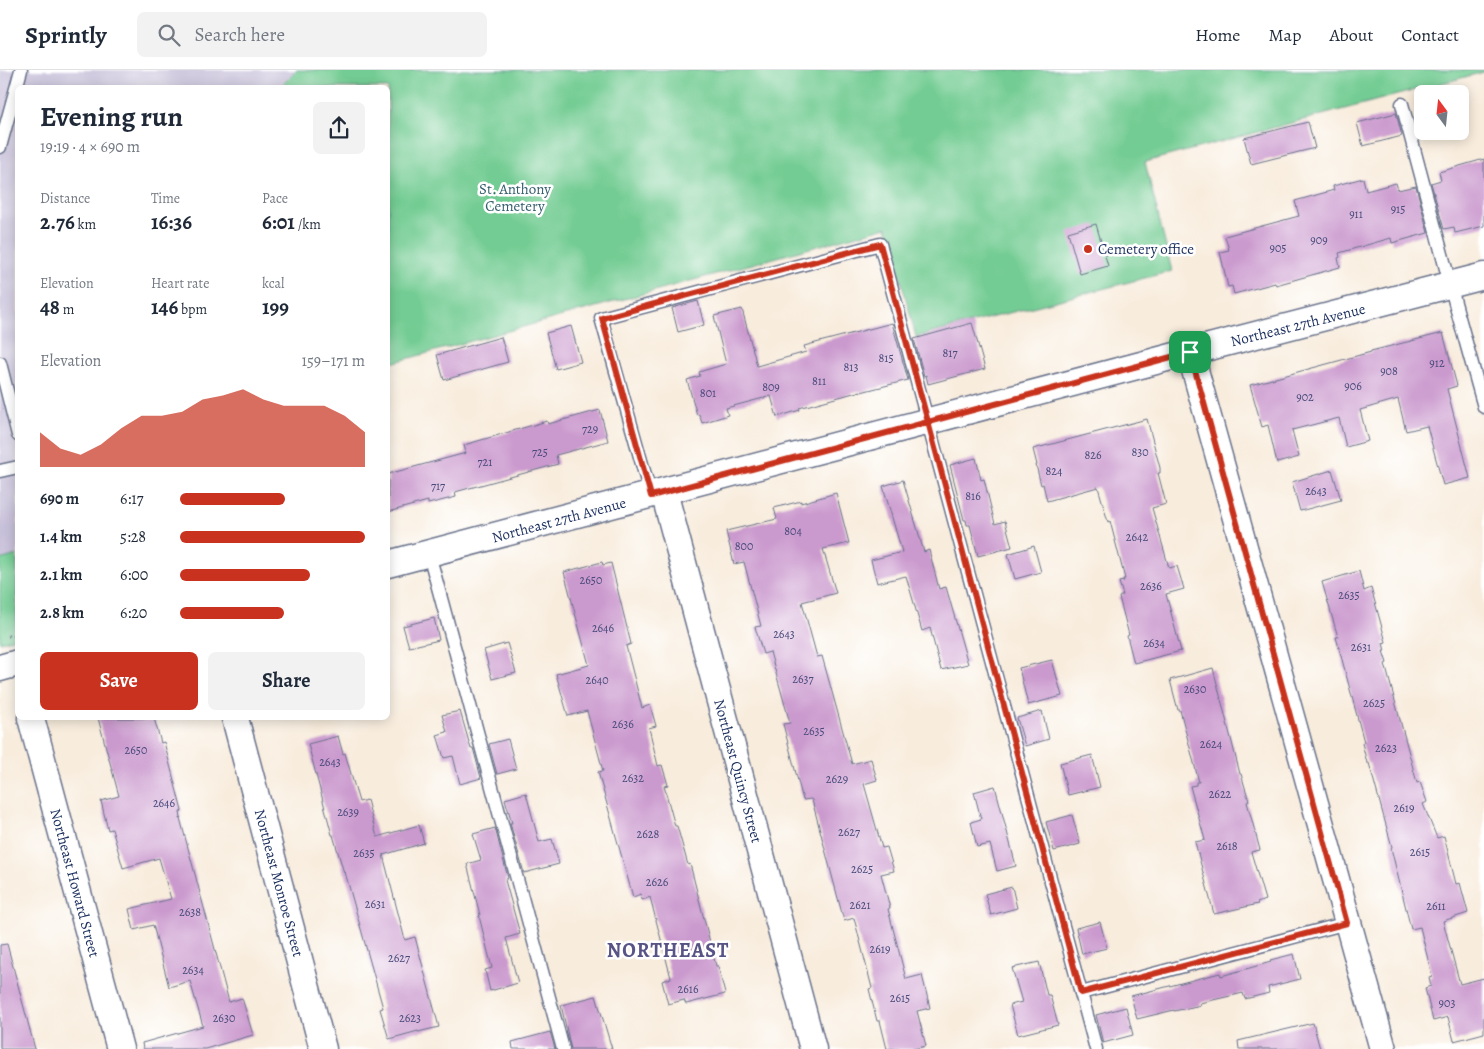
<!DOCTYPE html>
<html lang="en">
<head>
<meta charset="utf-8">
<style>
	body { margin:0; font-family:Alegreya,serif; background:#f2f2f3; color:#1f2937; height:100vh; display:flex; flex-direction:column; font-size:19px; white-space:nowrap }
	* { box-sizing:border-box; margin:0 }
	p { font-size:16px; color:#747a83 }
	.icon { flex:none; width:28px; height:28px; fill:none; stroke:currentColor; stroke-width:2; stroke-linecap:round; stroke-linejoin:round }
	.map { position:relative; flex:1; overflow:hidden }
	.side { position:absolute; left:15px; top:15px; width:375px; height:635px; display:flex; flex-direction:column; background:#fff; border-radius:8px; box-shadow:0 2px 12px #0003 }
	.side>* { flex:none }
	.needle { width:32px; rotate:345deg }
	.controls { position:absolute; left:1414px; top:15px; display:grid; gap:10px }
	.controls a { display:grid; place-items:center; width:55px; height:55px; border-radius:8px; background:#fff; box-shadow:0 2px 12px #0003; font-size:25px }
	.pin { position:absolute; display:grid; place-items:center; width:42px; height:42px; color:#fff; margin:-21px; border-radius:10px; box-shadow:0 2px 8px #0006 }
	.round { display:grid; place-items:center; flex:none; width:52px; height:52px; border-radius:8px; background:#f2f2f3 }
	.summary { display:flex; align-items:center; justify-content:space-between; height:85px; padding:0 25px }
	h1 { font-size:28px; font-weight:700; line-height:38px }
	.figures { display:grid; grid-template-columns:repeat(3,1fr); gap:8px; height:85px; padding:5px 25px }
	.figures div { display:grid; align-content:center }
	.figures b { font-size:21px; font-weight:700 }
	.figures small { font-size:14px; font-weight:400 }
	.figures p { font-size:14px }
	.chart { height:140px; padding:10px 25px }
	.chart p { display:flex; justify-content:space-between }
	.chart svg { width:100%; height:90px; margin-top:5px; fill:#c8321e; opacity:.7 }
	.cta { display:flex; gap:10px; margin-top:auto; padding:10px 25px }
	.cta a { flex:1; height:58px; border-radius:8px; background:#c8321e; color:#fff; font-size:20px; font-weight:700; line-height:58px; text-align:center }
	.cta a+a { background:#f2f2f3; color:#1f2937 }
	ul { padding:0 25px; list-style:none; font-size:16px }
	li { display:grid; grid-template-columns:80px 60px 1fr; align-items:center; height:38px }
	li i { height:12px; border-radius:6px; background:#c8321e }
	header { display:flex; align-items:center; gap:30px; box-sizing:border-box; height:70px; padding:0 25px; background:#fff; border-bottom:1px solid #e0e1e3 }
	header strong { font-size:24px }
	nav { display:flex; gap:28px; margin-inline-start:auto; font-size:18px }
	.search { width:350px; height:45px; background:#f2f2f3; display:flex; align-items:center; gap:12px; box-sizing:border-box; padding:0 18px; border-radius:8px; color:#747a83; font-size:19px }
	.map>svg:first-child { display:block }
</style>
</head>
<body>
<header>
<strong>Sprintly</strong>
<div class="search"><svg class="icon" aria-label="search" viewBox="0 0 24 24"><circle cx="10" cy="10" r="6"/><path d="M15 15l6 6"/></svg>Search here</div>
<nav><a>Home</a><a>Map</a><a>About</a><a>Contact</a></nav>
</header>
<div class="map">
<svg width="1484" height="979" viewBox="0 0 1484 979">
	<rect width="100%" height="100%" fill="#fff"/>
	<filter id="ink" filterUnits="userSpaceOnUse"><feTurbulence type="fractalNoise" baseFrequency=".02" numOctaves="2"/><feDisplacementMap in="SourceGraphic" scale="10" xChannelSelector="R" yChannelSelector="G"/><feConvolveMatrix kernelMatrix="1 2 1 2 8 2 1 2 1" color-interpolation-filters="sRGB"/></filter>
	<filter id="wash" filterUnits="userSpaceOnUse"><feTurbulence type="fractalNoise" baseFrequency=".0096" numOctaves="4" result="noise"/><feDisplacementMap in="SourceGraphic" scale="20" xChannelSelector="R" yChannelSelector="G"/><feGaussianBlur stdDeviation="1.12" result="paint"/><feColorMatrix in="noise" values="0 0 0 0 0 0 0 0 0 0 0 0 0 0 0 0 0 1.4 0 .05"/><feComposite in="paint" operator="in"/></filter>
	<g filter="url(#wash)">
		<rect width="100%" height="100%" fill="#f8ecdc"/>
		<path fill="#c7c0d9" d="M0,0H297L279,17L18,18V485L0,490Z"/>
		<g fill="#73cc93" stroke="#477e78">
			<path d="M297,0H1484V2L1145,92L1172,201L916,267L887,157L388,294V18H279Z"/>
			<path d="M17,485V568L0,572V490Z"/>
		</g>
		<g id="blocks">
			<g fill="#ca99ce">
				<path d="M1396,43L1402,66L1363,76L1357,53Z"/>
				<path d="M1308,52L1315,78L1251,94L1244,68Z"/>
				<path d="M1484,89V156L1455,163L1454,157L1444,159L1431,113L1441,110L1439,102Z"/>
				<path d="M1363,108L1366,121L1396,113L1398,120L1416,116L1428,163L1392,173L1391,168L1339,183L1340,187L1338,188L1340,197L1276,215L1275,213L1234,224L1232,216L1228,217L1220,182L1229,180L1225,166L1299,146L1295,131L1334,120L1333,116Z"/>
				<path d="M1096,154L1108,196L1080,204L1068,162Z"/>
				<path d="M698,231L704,255L678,262L672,238Z"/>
				<path d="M742,239L757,296L806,282L804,276L892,253L908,310L861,322V321L799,338L800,340L777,347L771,326L726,338L728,345L702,353L699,344L697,345L687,310L700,306L699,302L726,294L714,246Z"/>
				<path d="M972,253L985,299L928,314L926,305L924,306L914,269Z"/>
				<path d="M571,256L581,292L556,299L546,263Z"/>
				<path d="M1443,263L1457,316L1447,319L1470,408L1443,415L1427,356L1406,361L1398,329L1360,340L1368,371L1346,377L1339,348L1292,360L1299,387L1277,393L1268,355L1262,357L1250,315L1371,282V281Z"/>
				<path d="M501,267L508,292L444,310L437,285Z"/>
				<path d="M600,340L608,371L556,385L558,394L455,422L456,427L428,434V431L388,442V404L466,383L464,375L547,351L548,354Z"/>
				<path d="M1147,349L1160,398V403H1158L1166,434L1152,438L1169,498L1177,496L1184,519L1166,524L1181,581L1134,593L1127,566L1129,565L1119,527L1123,525L1119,512L1124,511L1123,509H1125L1110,451L1108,452L1098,417L1047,431L1043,414L1041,415L1036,395H1037L1033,379Z"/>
				<path d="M976,388L981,410L984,409L995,454L1005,451L1012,477L978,486L970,455H967L966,450H964L950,395Z"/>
				<path d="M1332,400L1341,430L1300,441L1292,412Z"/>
				<path d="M903,410L924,482L929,480L939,519L946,517L968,594L941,600L930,558L922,561L906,506L877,513L871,490L902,482L883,416Z"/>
				<path d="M836,423L849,473L823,479L836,523L802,532L817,587L822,586L852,694L871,689L877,710L864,714L882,778L887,777L894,801L881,804L890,838L888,839L906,909L922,905L930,938L917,941L926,976L914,979H887L880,951H877L869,919L872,918L854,848L844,851L812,730L811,729L803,730L783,654L790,653L770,582L763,584L755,557L761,556L744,492L734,494L726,461L777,449L774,438L801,431V433Z"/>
				<path d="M1034,476L1041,502L1015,509L1008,484Z"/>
				<path d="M602,492L603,495L611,493L631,574L626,576L642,638L650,635L656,656L649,658L658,696L662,695L668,715L664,716L675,756H677L688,795L690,794L716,896H718L725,924L686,934L684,930L668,934L662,911L671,908L650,827L642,830L641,824L633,827L598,702L603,701L587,641L568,646L556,604L589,595L564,502Z"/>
				<path d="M1359,501L1364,521L1371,518L1386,572L1383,573L1385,581H1383L1387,593L1385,594L1417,713L1420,712L1427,732L1423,734L1437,768L1444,766L1456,814L1460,813L1468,843L1443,851L1460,914L1484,908V963L1454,971L1448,947L1433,951L1425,918L1431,916L1429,907L1432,906L1420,857L1411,859L1391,778L1392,777L1369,693H1367L1362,673L1364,672L1336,567H1338L1322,512Z"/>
				<path d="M434,548L439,570L409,577L403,556Z"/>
				<path d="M507,573L516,603L492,609L484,580Z"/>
				<path d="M1052,590L1062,626L1028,635L1019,598Z"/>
				<path d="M1213,598L1240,704H1241L1249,731L1247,732L1260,780L1251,782L1265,830L1257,833L1258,834L1214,844L1195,772L1205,770L1190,716L1196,715V712H1199L1180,640H1178L1170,610Z"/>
				<path d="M460,641L471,679L473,678L481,708L460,714L453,686L444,688L437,665L447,662L442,645Z"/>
				<path d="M1042,641L1049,669L1025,676L1017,648Z"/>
				<path d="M98,648H154L161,673L164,672L182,741L180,742L181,747L180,748L229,932L242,928L253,965L205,979H143L142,973L203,956L190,911L169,917L153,855L134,860L129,839L171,829L159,788L123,798L112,759L108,760L101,731L119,726Z"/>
				<path d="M338,666L343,684L345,683L359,732L367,730L377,767L419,755L424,773L383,785L405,870L415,867L439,957L418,962V961L389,969L380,939L383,938L359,852L345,802L344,803L333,765H332L308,674Z"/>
				<path d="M508,669L516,699L497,704L489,674Z"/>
				<path d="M1092,685L1100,717L1068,725L1060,693Z"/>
				<path d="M995,716L1016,796L997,801L990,774L977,777L971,752L981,749L974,722Z"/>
				<path d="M526,723L539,772L552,769L559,794L524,803L510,753H512L505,729Z"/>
				<path d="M1072,745L1080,774L1054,781L1046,752Z"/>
				<path d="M495,758L508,808L505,810L520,864L506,868L518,913L490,921L485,900L492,898L479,846L480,845L467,794L481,790L473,764Z"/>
				<path d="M1012,817L1017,838L991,845L985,824Z"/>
				<path d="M1100,852L1107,878L1082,884L1076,858Z"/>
				<path d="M7,874L35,979H0V875Z"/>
				<path d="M1294,884L1300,909L1268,917L1269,923L1245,929L1243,923L1200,933L1201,935L1174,941V940L1137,949L1131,926L1220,903L1221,906L1271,892L1270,890Z"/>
				<path d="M1039,892L1047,925H1050L1058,955L1018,965L1010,935L1022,932L1012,898Z"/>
				<path d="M596,926L612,979H571L561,935Z"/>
				<path d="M1126,937L1133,965L1103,973L1096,945Z"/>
				<path d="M1313,953L1320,979H1239L1238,971Z"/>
				<path d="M550,962L555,979H513L512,972Z"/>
			</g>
		</g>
	</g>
	<g filter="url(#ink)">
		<use href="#blocks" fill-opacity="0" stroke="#68718a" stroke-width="1"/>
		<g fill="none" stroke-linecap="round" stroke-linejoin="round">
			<g stroke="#68718a" stroke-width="15">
				<g id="service">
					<path d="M1402,34L1458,244L1484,337"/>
					<path d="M0,77L21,0"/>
					<path d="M0,293L18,365"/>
					<path d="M0,401L18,397"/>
					<path d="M651,426L601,248L880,174L1096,979"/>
					<path d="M429,484L563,979"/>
					<path d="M1081,923L1347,853"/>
				</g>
			</g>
			<g stroke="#68718a" stroke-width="29">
				<g id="minor">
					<path d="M1190,282L1383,979"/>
					<path d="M664,422L813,979"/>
					<path d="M388,494L1190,282L1484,206"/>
					<path d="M0,598L18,593"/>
					<path d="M31,648L120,979"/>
					<path d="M235,648L323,979"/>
				</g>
			</g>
			<path stroke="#68718a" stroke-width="3" stroke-dasharray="1 4" stroke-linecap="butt" d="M8,566L18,564"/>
			<use href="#service" stroke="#fff" stroke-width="12"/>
			<use href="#minor" stroke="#fff" stroke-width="26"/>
		</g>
	</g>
	<g fill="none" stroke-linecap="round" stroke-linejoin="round" filter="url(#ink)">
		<g stroke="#fff" stroke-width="10">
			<path id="route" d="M1190,282L928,352L880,174L602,248L651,426L928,352L1081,923L1347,853L1190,282"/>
		</g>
		<use href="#route" stroke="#c8321e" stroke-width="6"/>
	</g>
	<circle fill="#c8321e" stroke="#fff" stroke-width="2" cx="1088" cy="179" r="5"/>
	<g text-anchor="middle" stroke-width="5" stroke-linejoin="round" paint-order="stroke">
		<g font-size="12" fill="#474a7a">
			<text x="1398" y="143">915</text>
			<text x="1356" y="148">911</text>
			<text x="1319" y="174">909</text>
			<text x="1278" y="182">905</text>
			<text x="950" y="287">817</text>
			<text x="886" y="292">815</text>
			<text x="1437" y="297">912</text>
			<text x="851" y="301">813</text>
			<text x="1389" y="305">908</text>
			<text x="819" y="315">811</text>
			<text x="1353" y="320">906</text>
			<text x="771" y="321">809</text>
			<text x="708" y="327">801</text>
			<text x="1305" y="331">902</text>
			<text x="590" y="363">729</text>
			<text x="540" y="386">725</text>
			<text x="1140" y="386">830</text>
			<text x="1093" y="389">826</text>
			<text x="485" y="396">721</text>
			<text x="1054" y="405">824</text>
			<text x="438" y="420">717</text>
			<text x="1316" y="425">2643</text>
			<text x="973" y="430">816</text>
			<text x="793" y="465">804</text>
			<text x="1137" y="471">2642</text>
			<text x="744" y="480">800</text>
			<text x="591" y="514">2650</text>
			<text x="1151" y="520">2636</text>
			<text x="1349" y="529">2635</text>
			<text x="603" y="562">2646</text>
			<text x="784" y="568">2643</text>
			<text x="1154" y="577">2634</text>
			<text x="1361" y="581">2631</text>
			<text x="803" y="613">2637</text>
			<text x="597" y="614">2640</text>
			<text x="1195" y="623">2630</text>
			<text x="1374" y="637">2625</text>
			<text x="623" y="658">2636</text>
			<text x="814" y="665">2635</text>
			<text x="1211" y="678">2624</text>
			<text x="1386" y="682">2623</text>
			<text x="136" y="684">2650</text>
			<text x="330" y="696">2643</text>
			<text x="633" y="712">2632</text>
			<text x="837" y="713">2629</text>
			<text x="1220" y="728">2622</text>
			<text x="164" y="737">2646</text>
			<text x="1404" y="742">2619</text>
			<text x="348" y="746">2639</text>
			<text x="849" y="766">2627</text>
			<text x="648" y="768">2628</text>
			<text x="1227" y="780">2618</text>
			<text x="1420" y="786">2615</text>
			<text x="364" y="787">2635</text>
			<text x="862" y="803">2625</text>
			<text x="657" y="816">2626</text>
			<text x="375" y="838">2631</text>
			<text x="860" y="839">2621</text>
			<text x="1436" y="840">2611</text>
			<text x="190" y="846">2638</text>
			<text x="880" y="883">2619</text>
			<text x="399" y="892">2627</text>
			<text x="193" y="904">2634</text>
			<text x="688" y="923">2616</text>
			<text x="900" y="932">2615</text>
			<text x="1447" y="937">903</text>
			<text x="224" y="952">2630</text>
			<text x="410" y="952">2623</text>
		</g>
		<g font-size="15" fill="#355e6e" stroke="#fff">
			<text x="515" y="124">St. Anthony<tspan x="515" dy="17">Cemetery</tspan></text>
		</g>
		<g font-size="15" fill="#1b2f5e" stroke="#fff" text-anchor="start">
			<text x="1098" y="184">Cemetery office</text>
		</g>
		<g font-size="15" fill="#1b2f5e" stroke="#fff">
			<text transform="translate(1298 255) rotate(-14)" y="5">Northeast 27th Avenue</text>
			<text transform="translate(559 450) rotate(-15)" y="5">Northeast 27th Avenue</text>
			<text transform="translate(738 701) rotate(75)" y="5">Northeast Quincy Street</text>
			<text transform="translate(75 813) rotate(75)" y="5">Northeast Howard Street</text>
			<text transform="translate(279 813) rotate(75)" y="5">Northeast Monroe Street</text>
		</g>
		<g font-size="20" font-weight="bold" letter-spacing="1" fill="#585485" stroke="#fff">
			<text x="668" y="887">NORTHEAST</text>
		</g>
	</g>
</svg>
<div class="controls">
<a><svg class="needle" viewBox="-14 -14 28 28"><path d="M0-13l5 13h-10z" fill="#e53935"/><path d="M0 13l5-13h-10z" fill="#747a83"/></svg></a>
</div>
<div class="pin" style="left:1190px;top:282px;background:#1e9e55"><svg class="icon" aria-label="arrive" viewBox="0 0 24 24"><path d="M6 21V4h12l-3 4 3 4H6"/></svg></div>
<section class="side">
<div class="summary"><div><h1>Evening run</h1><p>19:19 · 4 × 690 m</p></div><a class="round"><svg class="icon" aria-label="share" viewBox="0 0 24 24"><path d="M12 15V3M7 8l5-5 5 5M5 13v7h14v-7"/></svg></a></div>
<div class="figures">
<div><p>Distance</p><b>2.76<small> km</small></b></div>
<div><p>Time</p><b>16:36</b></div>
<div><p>Pace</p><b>6:01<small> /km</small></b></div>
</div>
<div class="figures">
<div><p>Elevation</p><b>48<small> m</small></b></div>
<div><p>Heart rate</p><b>146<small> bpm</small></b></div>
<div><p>kcal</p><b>199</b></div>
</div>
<div class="chart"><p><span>Elevation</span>159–171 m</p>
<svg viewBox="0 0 160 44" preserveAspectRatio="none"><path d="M0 44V27L10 35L20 38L30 33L40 25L50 19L60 19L70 17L80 11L90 9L100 6L110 11L120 14L130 14L140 14L150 19L160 27V44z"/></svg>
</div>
<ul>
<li><b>690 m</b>6:17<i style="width:57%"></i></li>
<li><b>1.4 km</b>5:28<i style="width:100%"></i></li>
<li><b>2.1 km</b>6:00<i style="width:70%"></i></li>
<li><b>2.8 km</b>6:20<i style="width:56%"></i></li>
</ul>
<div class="cta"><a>Save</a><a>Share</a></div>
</section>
</div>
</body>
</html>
